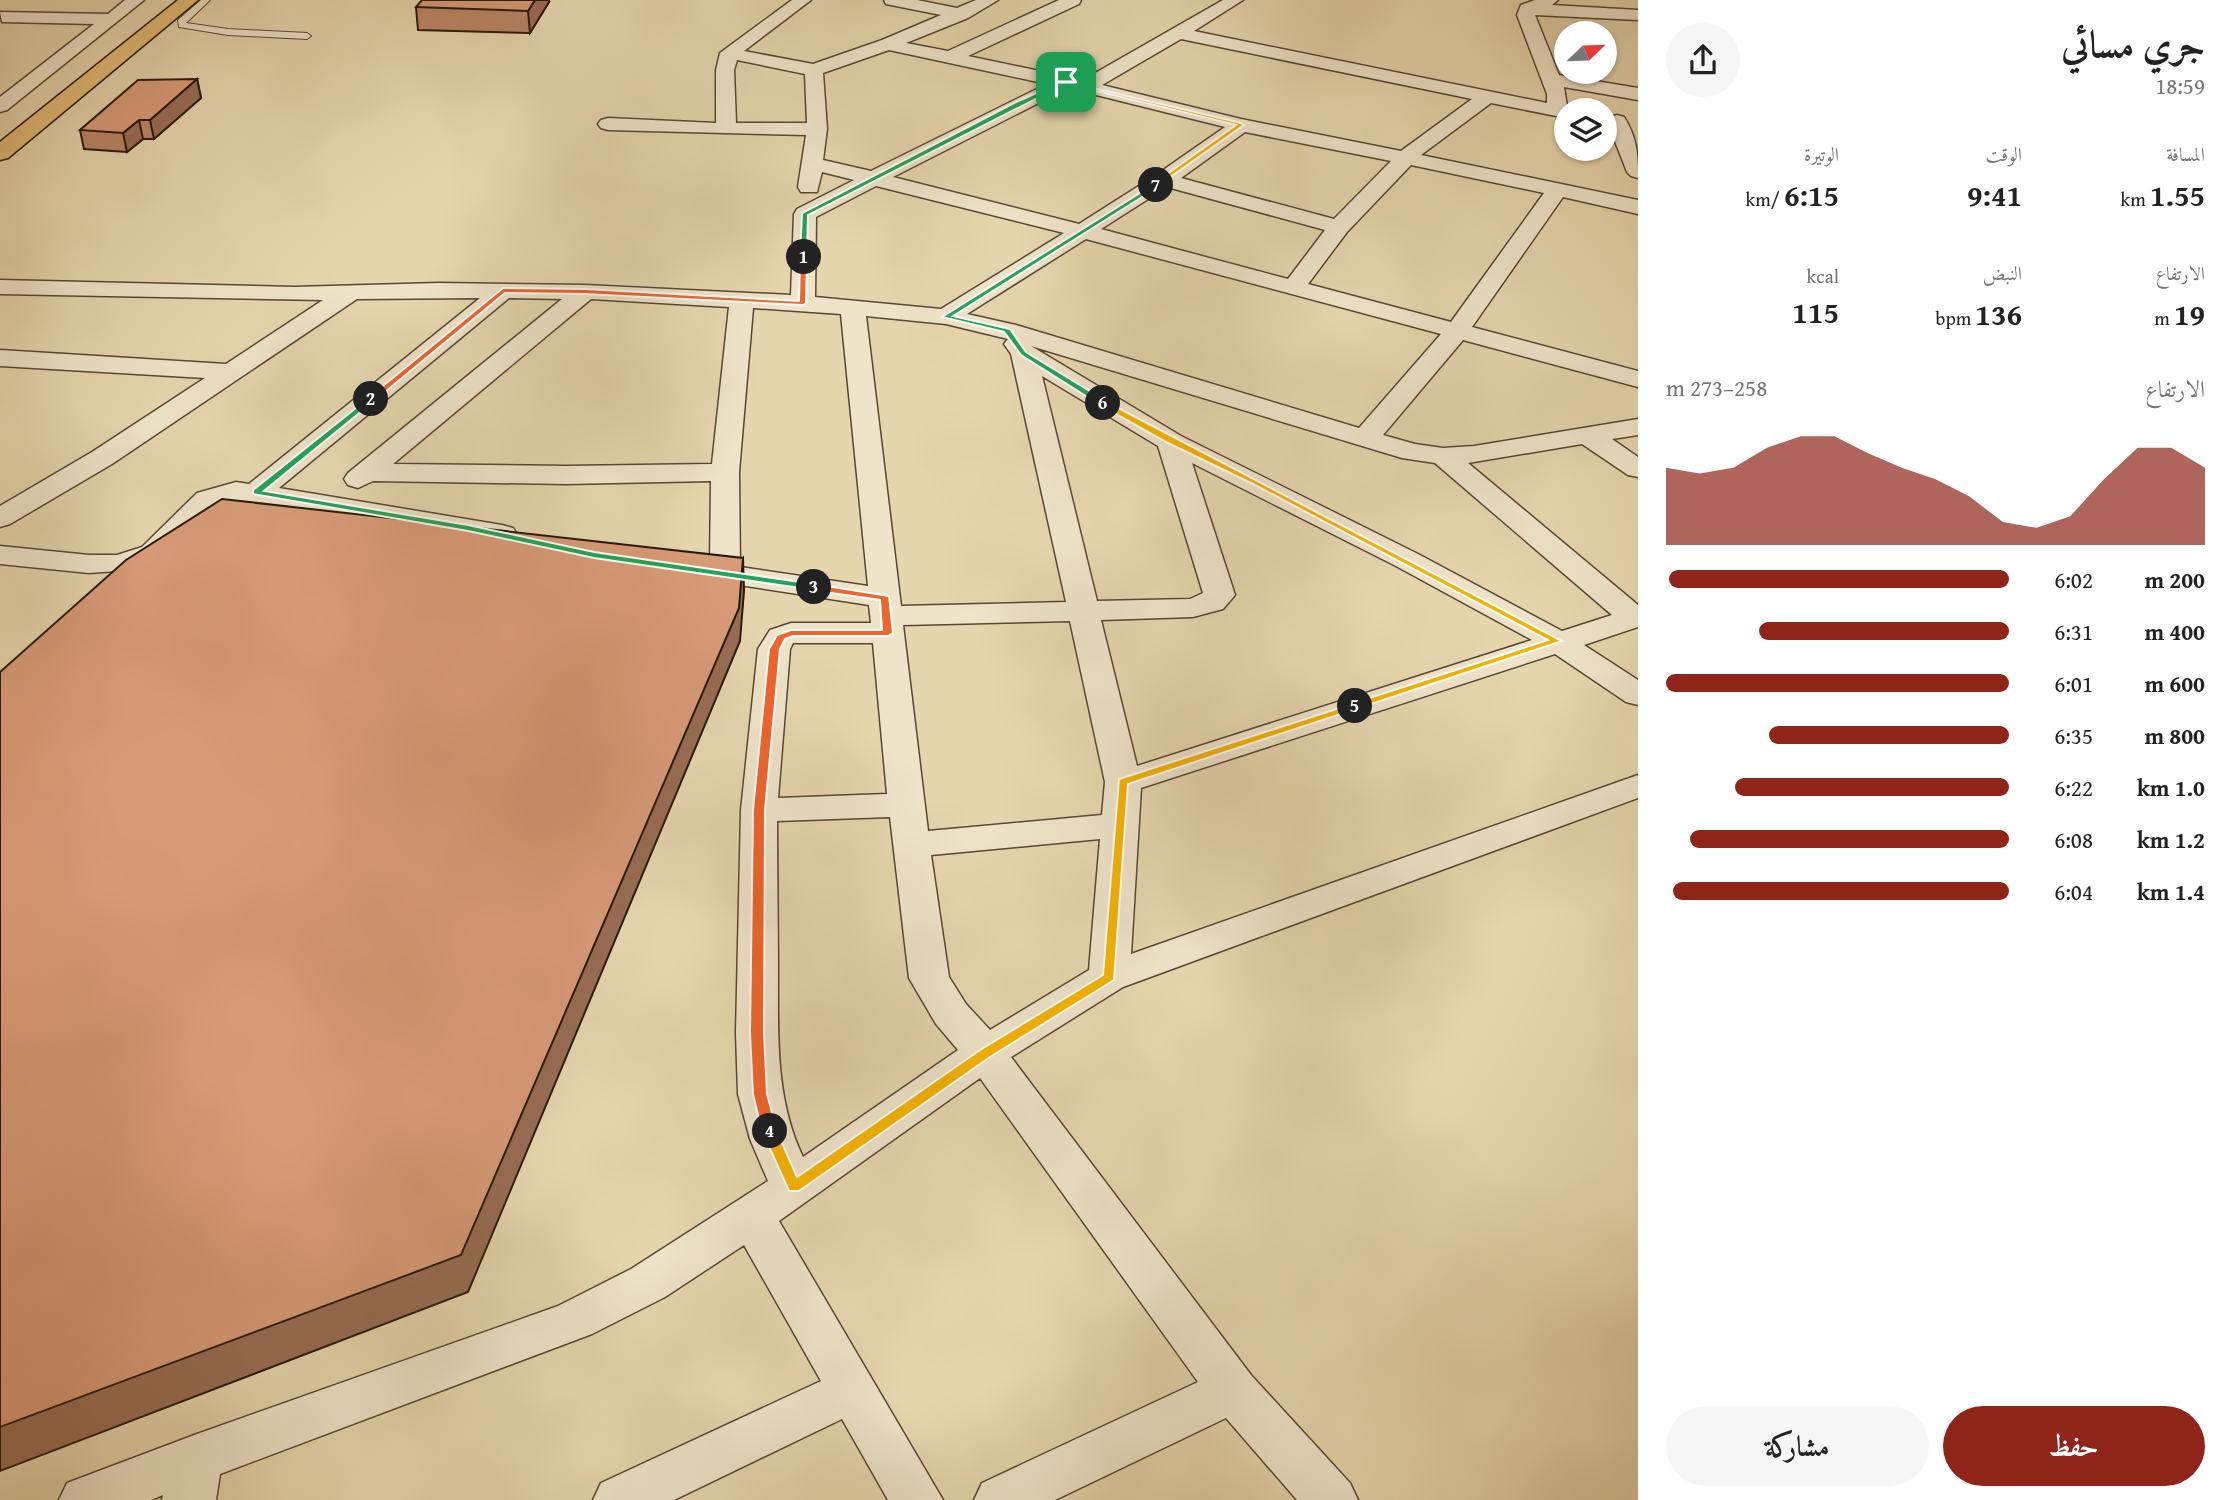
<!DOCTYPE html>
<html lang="ar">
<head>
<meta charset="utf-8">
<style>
	body { margin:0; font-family:"Gentium Book Plus",Amiri,serif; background:#f6f6f6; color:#222; direction:rtl; height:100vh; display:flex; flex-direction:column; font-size:26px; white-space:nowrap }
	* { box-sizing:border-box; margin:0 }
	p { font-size:23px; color:#767676 }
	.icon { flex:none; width:38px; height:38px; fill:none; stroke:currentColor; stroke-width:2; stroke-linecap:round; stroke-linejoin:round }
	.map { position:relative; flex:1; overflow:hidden; direction:ltr }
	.drawer { display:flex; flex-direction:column; background:#fff; width:595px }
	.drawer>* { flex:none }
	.needle { width:46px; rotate:67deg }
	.fabs { position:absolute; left:1554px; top:21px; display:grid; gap:14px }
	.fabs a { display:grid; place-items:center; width:63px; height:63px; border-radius:50%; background:#fff; box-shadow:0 2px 5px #0004; font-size:35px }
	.pin { position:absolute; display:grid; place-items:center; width:60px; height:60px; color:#fff; margin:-30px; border-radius:14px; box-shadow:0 4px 10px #0006 }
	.km { position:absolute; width:35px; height:35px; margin:-18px; border-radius:50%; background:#222; color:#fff; font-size:19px; line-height:35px; text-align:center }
	.round { display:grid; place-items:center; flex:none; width:74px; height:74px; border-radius:37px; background:#f6f6f6 }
	.head { display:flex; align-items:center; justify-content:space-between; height:119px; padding:0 28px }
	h1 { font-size:38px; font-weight:700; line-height:52px }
	.stats { display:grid; grid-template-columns:repeat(3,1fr); gap:10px; height:119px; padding:7px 28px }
	.stats div { display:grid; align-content:center }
	.stats b { font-size:30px; font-weight:700 }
	.stats small { font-size:19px; font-weight:400 }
	.stats p { font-size:19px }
	.chart { height:196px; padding:14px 28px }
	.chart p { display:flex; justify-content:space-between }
	.chart svg { width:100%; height:126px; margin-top:7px; fill:#8f2418; opacity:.7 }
	.cta { display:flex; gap:14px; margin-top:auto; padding:14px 28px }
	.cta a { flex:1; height:80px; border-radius:42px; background:#8f2418; color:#fff; font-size:28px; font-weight:700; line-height:80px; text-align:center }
	.cta a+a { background:#f6f6f6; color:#222 }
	ul { padding:0 28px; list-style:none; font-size:23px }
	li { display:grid; grid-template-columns:112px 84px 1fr; align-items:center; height:52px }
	li i { height:18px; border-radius:9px; background:#8f2418 }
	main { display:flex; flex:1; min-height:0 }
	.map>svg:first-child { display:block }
</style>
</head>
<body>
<main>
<section class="drawer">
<div class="head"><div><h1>جري مسائي</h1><p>18:59</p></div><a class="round"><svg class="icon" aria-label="share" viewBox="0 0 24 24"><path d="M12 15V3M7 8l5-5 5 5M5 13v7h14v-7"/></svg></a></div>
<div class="stats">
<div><p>المسافة</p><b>1.55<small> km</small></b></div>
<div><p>الوقت</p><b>9:41</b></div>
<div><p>الوتيرة</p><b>6:15<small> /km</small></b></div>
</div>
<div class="stats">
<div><p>الارتفاع</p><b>19<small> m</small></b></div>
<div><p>النبض</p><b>136<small> bpm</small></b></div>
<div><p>kcal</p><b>115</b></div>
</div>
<div class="chart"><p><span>الارتفاع</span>258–273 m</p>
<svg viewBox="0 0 160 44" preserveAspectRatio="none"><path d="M0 44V17L10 19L20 17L30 10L40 6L50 6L60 12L70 17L80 21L90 27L100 36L110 38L120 34L130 21L140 10L150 10L160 17V44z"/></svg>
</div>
<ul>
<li><b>200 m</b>6:02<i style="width:99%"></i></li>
<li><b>400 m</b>6:31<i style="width:73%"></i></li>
<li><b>600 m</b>6:01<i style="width:100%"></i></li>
<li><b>800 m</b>6:35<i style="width:70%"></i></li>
<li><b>1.0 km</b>6:22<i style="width:80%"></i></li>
<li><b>1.2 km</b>6:08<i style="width:93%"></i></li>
<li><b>1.4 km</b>6:04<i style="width:98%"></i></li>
</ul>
<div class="cta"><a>حفظ</a><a>مشاركة</a></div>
</section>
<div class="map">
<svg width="1638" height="1500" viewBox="0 0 1638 1500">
	<rect width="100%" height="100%" fill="#e6d6ae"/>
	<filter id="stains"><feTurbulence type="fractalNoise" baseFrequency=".00286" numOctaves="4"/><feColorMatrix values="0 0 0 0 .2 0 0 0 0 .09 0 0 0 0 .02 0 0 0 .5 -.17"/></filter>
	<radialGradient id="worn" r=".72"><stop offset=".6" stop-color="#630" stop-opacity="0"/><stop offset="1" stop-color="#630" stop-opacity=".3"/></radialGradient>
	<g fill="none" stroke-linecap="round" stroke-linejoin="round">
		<g stroke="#584833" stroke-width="2">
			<path id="service" d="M201,0H210L186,23L228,29L307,33L311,36L307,39L228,35L179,27L178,20Z"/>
		</g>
		<g stroke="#584833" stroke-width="3">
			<g id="minor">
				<path d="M125,0H144L7,110L0,112V97L94,24L2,22L0,12L108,14Z"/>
				<path d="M792,0H811L744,51L813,64L882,40L941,15L886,4L884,0H917L957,8L976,0H998L968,18L906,43L948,51L1059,0H1081L1079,4L968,56L1083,80L1223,0H1243L1194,31L1547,103V94L1517,15L1521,5L1535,0H1558L1552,5L1638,10V20L1535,15L1559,75L1638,88V100L1564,87L1567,106L1575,110H1566V118L1491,103L1421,155L1638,200V214L1563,197L1472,327L1638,371V387L1463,340L1383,435L1415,444L1443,448L1474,446L1638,419V435L1612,439L1638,457V477L1628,475L1582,444L1468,463L1638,605V627L1584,645L1638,680V705L1626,702L1555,654L1141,788L1131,954L1638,775V798L1123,987L1011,1057L1251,1375L1350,1483L1358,1500H1297L1226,1418L1055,1500H974L982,1483L1198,1382L980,1078L779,1221L943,1500H888L842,1419L674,1500H593L601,1483L821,1381L744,1245L665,1297L592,1334L220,1474L216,1500H162L163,1495L151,1500H59L67,1483L197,1434L558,1306L631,1269L768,1181L750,1139L738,1094L736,1033L741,810L758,649L770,630L791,623H871L869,605L687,577L683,570L687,563L698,561L710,563L711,481L566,484L373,481L358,488L348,485L344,479L348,473L562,299L509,298L279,488L502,525L513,528L517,534L513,540L502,543L329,512L237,500L217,505L164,559L131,570L89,573L0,564V546L89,555H117L142,547L197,493L236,482L249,484L480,298L357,299L112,464L10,524L0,527V506L92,452L205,378L0,366V350L226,364L323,300L0,294V280L294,287L439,283L585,285L791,295L794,214L797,209L854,180L822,172L817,192H801L798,187L806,135L608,130L601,128L598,124L601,120L608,118L716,123V70L720,53ZM1181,39L1472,99L1401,151L1241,119L1102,85ZM889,50L1047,84L871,171L823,160L827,129L823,73ZM737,60L805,74L807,123H736L734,70ZM1068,88L1225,127L1156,175L1079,224L893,177ZM1245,132L1391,161L1334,219L1181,178ZM1411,165L1544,193L1451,322L1308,284L1347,232ZM876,186L1064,233L941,309L815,297L816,217ZM1167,187L1325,230L1288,279L1101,229ZM1086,239L1441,334L1359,428L1016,325L967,314ZM591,299L729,307L712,464L566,466L393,464ZM753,308L841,314L868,586L740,567L739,472ZM866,316L946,324L1008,339L1004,344L1011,354L1066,602L901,606ZM1031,346L1402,458L1435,463L1612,615L1562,631L1418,554L1181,436ZM1042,376L1158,446L1203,593L1190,599L1097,601ZM1192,463L1396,566L1532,640L1137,766L1101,620L1193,617L1223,609L1235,595ZM1070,621L1105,782L1102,815L928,831L903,625ZM793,643H873L887,794L778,798L790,649ZM890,817L909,978L936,1024L958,1050L803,1157C775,1099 778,1035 778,972C778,922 777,871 777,821ZM1100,839L1089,970L990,1030L966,1004L949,977L931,855Z"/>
				<path d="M1617,115L1624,117C1637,137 1638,155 1638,178L1631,176L1627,172L1607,121L1610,117Z"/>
			</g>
		</g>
		<g stroke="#28190a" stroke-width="3">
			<path id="primary" d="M178,0H198L8,158L0,160V142Z"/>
		</g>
		<use href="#service" fill="#efe4ca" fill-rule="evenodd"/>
		<use href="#minor" fill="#efe4ca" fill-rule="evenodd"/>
		<use href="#primary" fill="#e3bb77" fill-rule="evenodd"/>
	</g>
	<g fill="#ba8566" stroke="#28190a" stroke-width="2">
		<path d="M549,2L530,33L418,30L416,7Z"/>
		<path d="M197,79L201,98L154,139H143L127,152L84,149L80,130Z"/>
	</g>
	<g fill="#976c53" stroke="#28190a" stroke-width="2">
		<path d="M535,0H549V2L530,33L528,11Z"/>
		<path d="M197,79L201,98L154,139L150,120Z"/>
		<path d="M139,120L143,139L127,152L123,133Z"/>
		<path d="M743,558L744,591L740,641L468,1292L0,1471V1427Z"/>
	</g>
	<g fill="#d89b77" stroke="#28190a" stroke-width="2">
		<path d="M422,0H535L528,11L416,7Z"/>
		<path d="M197,79L150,120H139L123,133L80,130L138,80Z"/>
		<path d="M222,499L743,558L739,608L461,1255L0,1427V672L126,560Z"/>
	</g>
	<path fill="#22a559" stroke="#fff" stroke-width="2" d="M1064,81L1069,82L808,215L807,257L804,260L800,257L802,213L1016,102Z"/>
	<path fill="#f0652b" stroke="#fff" stroke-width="2" d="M804,255L807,257L806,303L803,305L585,294L505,293L374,401L367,399L503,288L585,289L799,301L800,257Z"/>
	<path fill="#22a559" stroke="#fff" stroke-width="2" d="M371,396L374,401L264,491L468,525L594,552L814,584L819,587L814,590L594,558L468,531L253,494V490Z"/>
	<path fill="#f0652b" stroke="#fff" stroke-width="2" d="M814,584L889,596L893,633L888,636H793L785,639L780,649L765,810L764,1033L767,1094L777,1131L770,1137L762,1131L753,1094L750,1033L753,810L769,649L777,635L791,630H882L880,600L810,590V585Z"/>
	<path fill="#f5b400" stroke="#fff" stroke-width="2" d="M1355,703L1360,706L1359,708L1128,784L1114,980L990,1057L799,1191H789L762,1131L765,1127H775L797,1177L980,1050L1103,975L1119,779Z"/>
	<path fill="#f5b400" stroke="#fff" stroke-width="2" d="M1103,400L1562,641L1359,708H1351V704L1548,640L1253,484L1168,443L1100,405Z"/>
	<path fill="#22a559" stroke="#fff" stroke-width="2" d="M1156,183L1158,187L953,316L1010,329L1026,352L1106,401V405H1100L1021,355L1004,332L942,317Z"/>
	<path fill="#f5b400" stroke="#fff" stroke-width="2" d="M1064,81L1241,123L1244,125L1156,187L1153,184L1236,125L1064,83Z"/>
	<rect width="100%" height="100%" filter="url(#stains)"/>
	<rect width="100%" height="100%" fill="url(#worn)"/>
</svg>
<div class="fabs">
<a><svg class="needle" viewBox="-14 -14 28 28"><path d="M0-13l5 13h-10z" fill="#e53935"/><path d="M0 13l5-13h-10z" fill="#767676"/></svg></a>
<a><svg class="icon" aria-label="layers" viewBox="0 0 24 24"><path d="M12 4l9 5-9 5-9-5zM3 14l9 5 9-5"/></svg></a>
</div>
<div class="pin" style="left:1066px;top:82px;background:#1e9e55"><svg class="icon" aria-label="arrive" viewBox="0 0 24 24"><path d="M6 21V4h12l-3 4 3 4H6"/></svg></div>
<b class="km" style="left:804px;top:257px">1</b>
<b class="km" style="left:371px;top:399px">2</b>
<b class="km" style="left:814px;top:587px">3</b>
<b class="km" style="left:770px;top:1131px">4</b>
<b class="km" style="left:1355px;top:706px">5</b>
<b class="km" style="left:1103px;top:403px">6</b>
<b class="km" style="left:1156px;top:185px">7</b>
</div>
</main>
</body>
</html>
